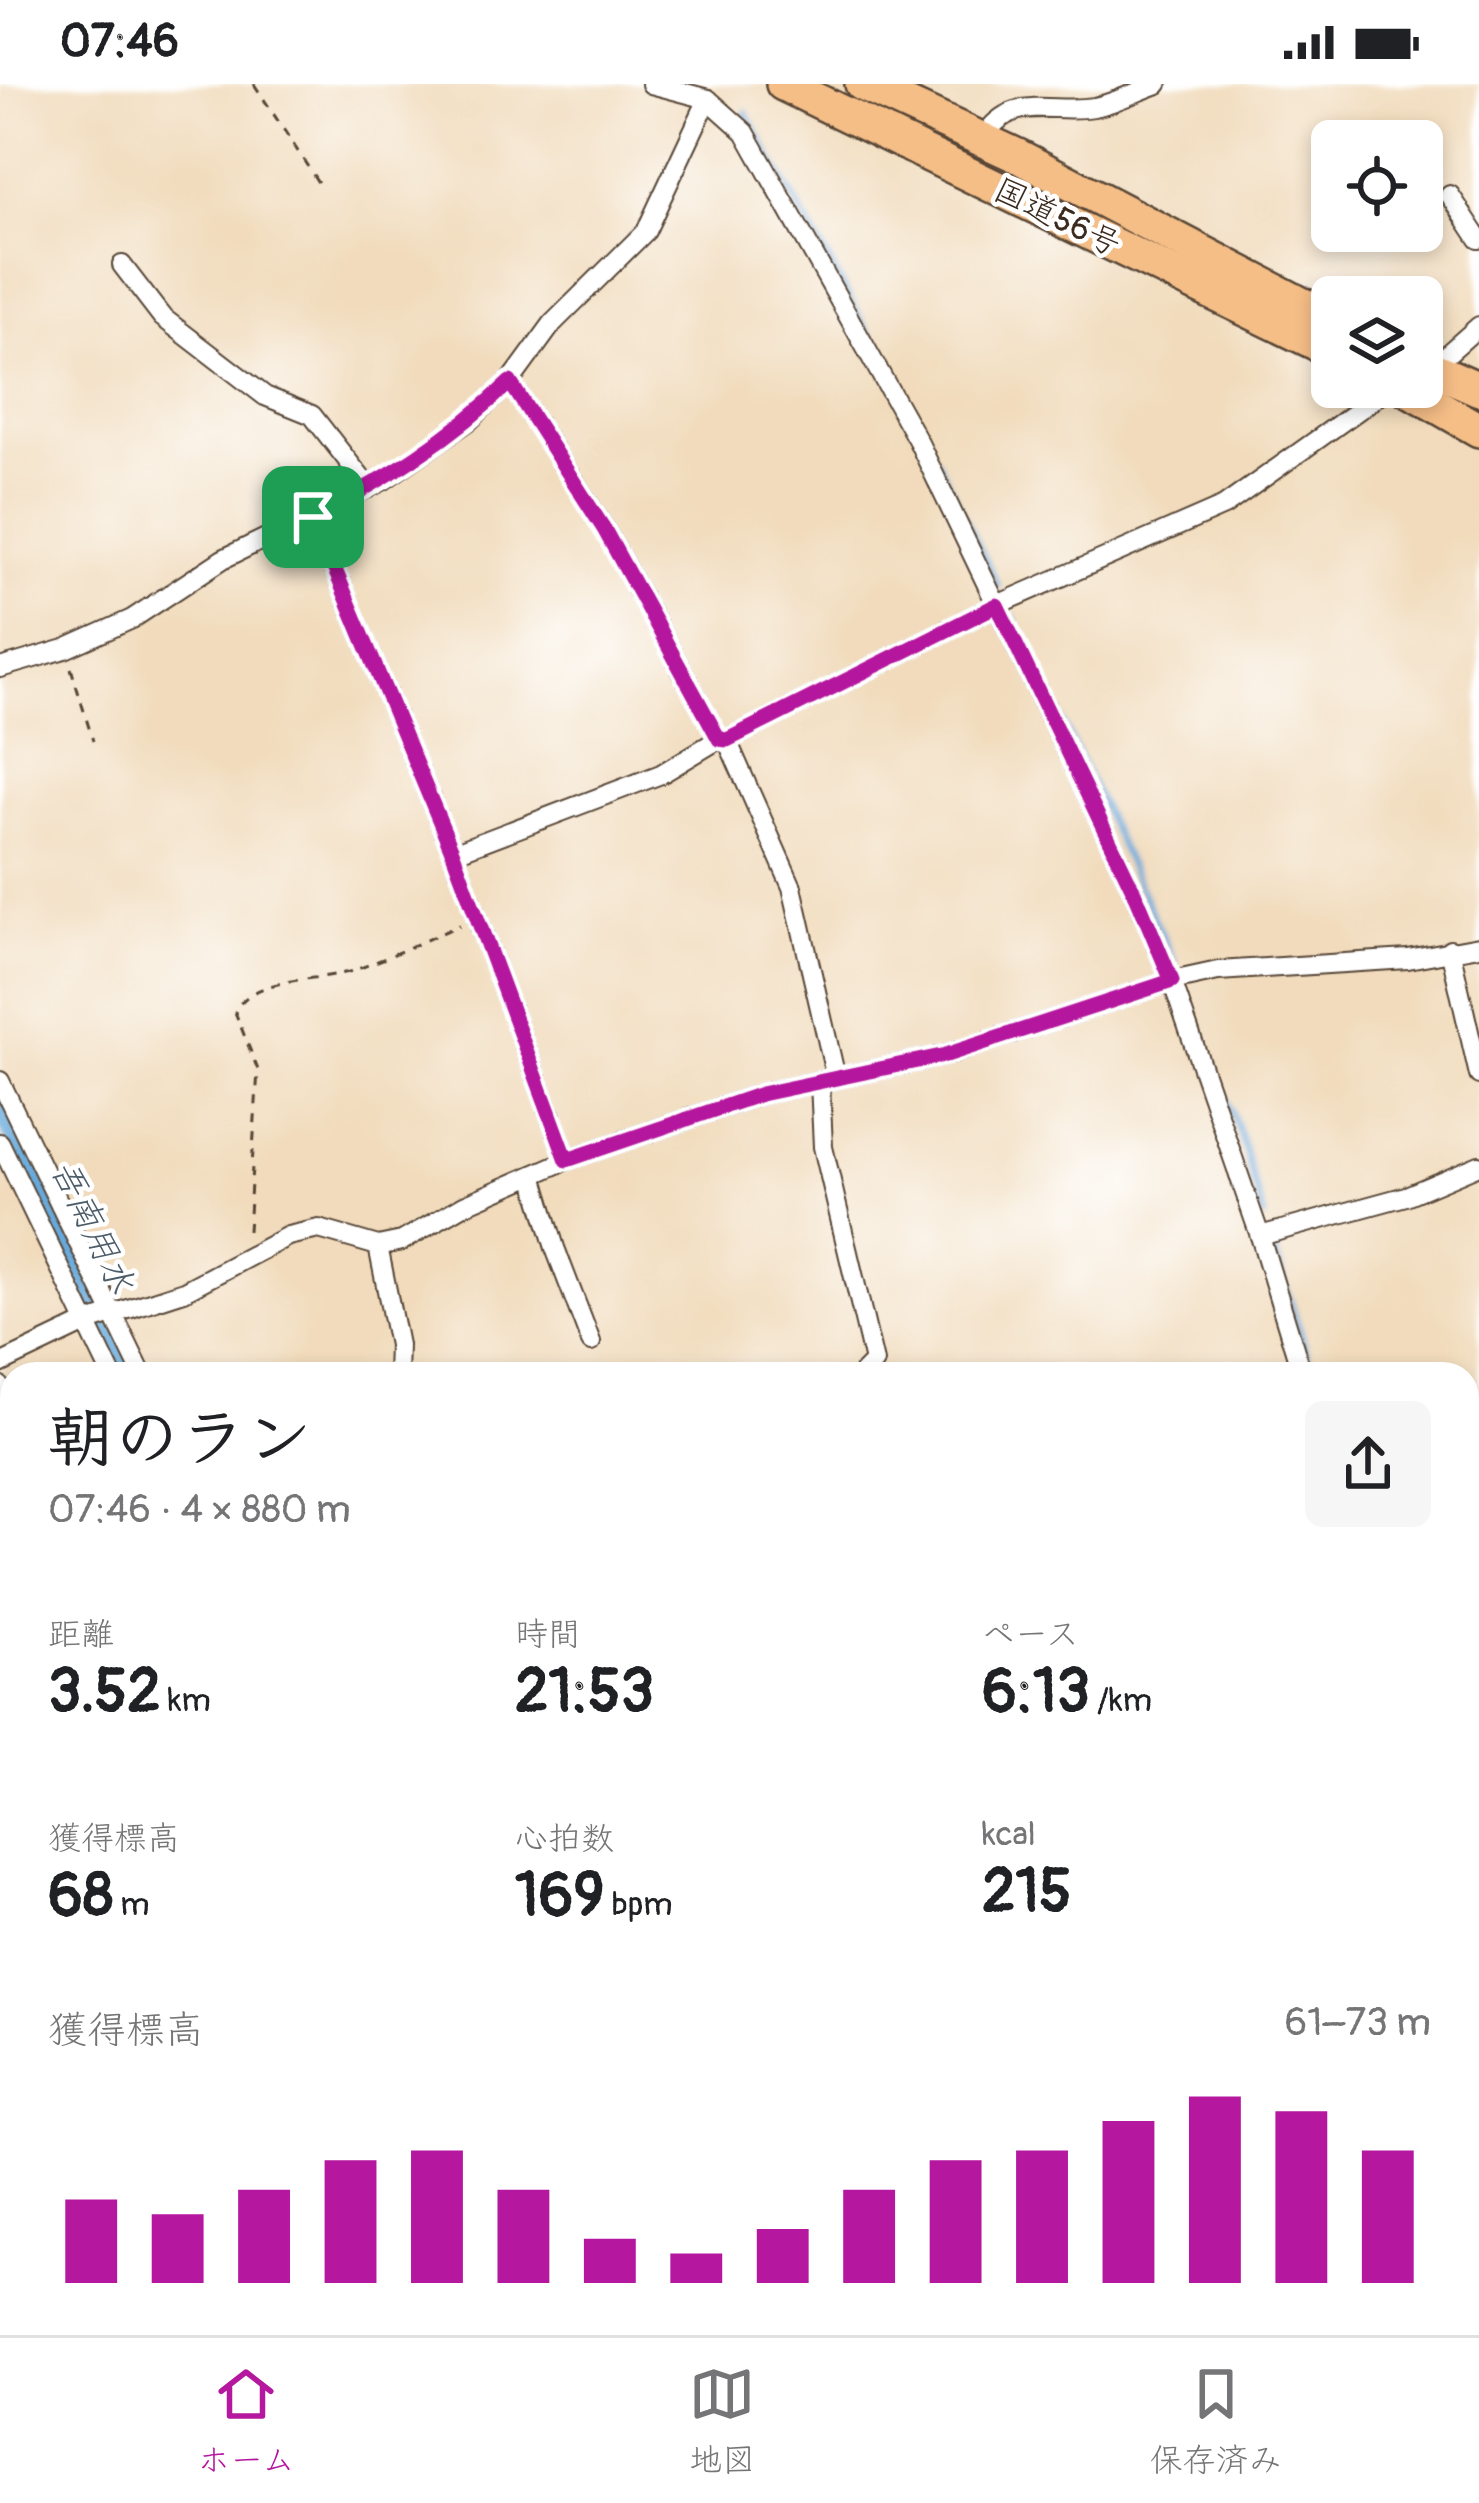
<!DOCTYPE html>
<html lang="ja">
<head>
<meta charset="utf-8">
<style>
	body { margin:0; font-family:Pangolin,"Klee One",sans-serif; background:#f6f6f6; color:#202124; height:100vh; display:flex; flex-direction:column; font-size:45px; white-space:nowrap }
	* { box-sizing:border-box; margin:0 }
	p { font-size:39px; color:#757577 }
	.icon { flex:none; width:66px; height:66px; fill:none; stroke:currentColor; stroke-width:2; stroke-linecap:round; stroke-linejoin:round }
	.map { position:relative; flex:1; overflow:hidden }
	.sheet { position:absolute; left:0px; top:1278px; width:1479px; height:975px; display:flex; flex-direction:column; background:#fff; border-radius:36px 36px 0 0; box-shadow:0 6px 18px #0003 }
	.sheet>* { flex:none }
	.controls { position:absolute; left:1311px; top:36px; display:grid; gap:24px }
	.controls a { display:grid; place-items:center; width:132px; height:132px; border-radius:18px; background:#fff; box-shadow:0 6px 18px #0003; font-size:60px }
	.pin { position:absolute; display:grid; place-items:center; width:102px; height:102px; color:#fff; margin:-51px; border-radius:24px; box-shadow:0 6px 18px #0006 }
	.round { display:grid; place-items:center; flex:none; width:126px; height:126px; border-radius:18px; background:#f6f6f6 }
	.summary { display:flex; align-items:center; justify-content:space-between; height:204px; padding:0 48px }
	h1 { font-size:66px; font-weight:700; line-height:90px }
	.figures { display:grid; grid-template-columns:repeat(3,1fr); gap:18px; height:204px; padding:12px 48px }
	.figures div { display:grid; align-content:center }
	.figures b { font-size:60px; font-weight:700 }
	.figures small { font-size:33px; font-weight:400 }
	.figures p { font-size:33px }
	.chart { height:336px; padding:24px 48px }
	.chart p { display:flex; justify-content:space-between }
	.chart svg { width:100%; height:216px; margin-top:12px; stroke:#b5179e; stroke-width:6 }
	.status { display:flex; justify-content:space-between; align-items:center; height:84px; padding:0 60px; background:#fff; direction:ltr }
	.status svg { height:33px; fill:currentColor }
	.tab-bar { display:flex; justify-content:space-around; align-items:center; height:168px; border-top:3px solid #e0e0e0; background:#fff; font-size:33px; color:#757577 }
	.tab-bar a { display:grid; justify-items:center; gap:6px }
	.tab-bar .current { color:#b5179e }
	.map>svg:first-child { display:block }
</style>
</head>
<body>
<div class="status"><b>07:46</b><svg viewBox="0 0 49 12"><path d="M0 12V9h3v3zM5 12V6h3v6zM10 12V3h3v9zM15 12V0h3v12zM26 1h20v11H26zM47 4h2v5h-2z"/></svg></div>
<div class="map">
<svg width="1479" height="2251" viewBox="0 0 1479 2251">
	<rect width="100%" height="100%" fill="#fff"/>
	<filter id="ink" filterUnits="userSpaceOnUse"><feTurbulence type="fractalNoise" baseFrequency=".00833" numOctaves="2"/><feDisplacementMap in="SourceGraphic" scale="24" xChannelSelector="R" yChannelSelector="G"/><feConvolveMatrix kernelMatrix="1 2 1 2 8 2 1 2 1" color-interpolation-filters="sRGB"/></filter>
	<filter id="wash" filterUnits="userSpaceOnUse"><feTurbulence type="fractalNoise" baseFrequency=".004" numOctaves="4" result="noise"/><feDisplacementMap in="SourceGraphic" scale="48" xChannelSelector="R" yChannelSelector="G"/><feGaussianBlur stdDeviation="2.7" result="paint"/><feColorMatrix in="noise" values="0 0 0 0 0 0 0 0 0 0 0 0 0 0 0 0 0 1.4 0 .05"/><feComposite in="paint" operator="in"/></filter>
	<g filter="url(#wash)">
		<rect width="100%" height="100%" fill="#f1dbbc"/>
		<g fill="none" stroke-linecap="round" stroke-linejoin="round">
			<g stroke="#67a9db" stroke-width="6">
				<path d="M746,28L903,311"/>
				<path d="M937,376L998,502"/>
				<path d="M1013,533L1175,879"/>
				<path d="M1187,911L1240,1051L1264,1133"/>
				<path d="M1274,1165L1313,1290"/>
			</g>
			<g stroke="#67a9db" stroke-width="21">
				<path d="M0,1024L69,1159L129,1290"/>
				<path d="M515,2241L519,2251"/>
			</g>
			<g stroke="#67a9db" stroke-width="36">
				<path d="M1467,1578L1479,1570"/>
				<path d="M597,2251L610,2241"/>
			</g>
		</g>
	</g>
	<g filter="url(#ink)">
		<g fill="none" stroke-linecap="round" stroke-linejoin="round">
			<g stroke="#564536" stroke-width="22">
				<g id="minor">
					<path d="M651,0L708,15L745,48L918,357L1138,816L1172,897L1260,1152L1302,1290"/>
					<path d="M982,55C1012,8 1048,30 1094,23C1116,19 1137,7 1158,0"/>
					<path d="M1450,111L1479,155"/>
					<path d="M122,181L162,233L265,312L312,331L369,404"/>
					<path d="M1429,286L1479,242"/>
					<path d="M510,298L604,444L719,655"/>
					<path d="M313,433L453,769L567,1076"/>
					<path d="M0,584L65,565L132,535L223,475L384,396L470,336L510,298L553,239L646,147L708,15"/>
					<path d="M453,769L661,690L719,655L727,656"/>
					<path d="M1450,865L1479,991"/>
					<path d="M836,994L792,803L727,656L997,521L1224,422L1391,303"/>
					<path d="M0,997L142,1290"/>
					<path d="M820,998L823,1063L874,1278L862,1290"/>
					<path d="M0,1059L111,1290"/>
					<path d="M533,1091L555,1164L591,1258"/>
					<path d="M1260,1152L1406,1112L1479,1081"/>
					<path d="M378,1162L398,1261L397,1290"/>
					<path d="M0,1280L88,1238L184,1207L288,1152L319,1145L378,1162L402,1157L464,1121L567,1076L761,1010L946,971L1172,897L1218,887L1408,875L1479,862"/>
					<path d="M0,1302L12,1328"/>
					<path d="M1467,1743L1479,1739"/>
					<path d="M0,1906L12,1903"/>
					<path d="M0,2103L12,2099"/>
					<path d="M258,2241L260,2251"/>
					<path d="M496,2241L500,2251"/>
					<path d="M530,2241L534,2251"/>
					<path d="M771,2241L774,2251"/>
					<path d="M625,2251L638,2241"/>
					<path d="M1060,2251L1062,2241"/>
				</g>
			</g>
			<g stroke="#564536" stroke-width="32">
				<g id="secondary">
					<path d="M1467,1554L1479,1546"/>
					<path d="M568,2251L581,2241"/>
				</g>
			</g>
			<g stroke="#564536" stroke-width="38">
				<g id="trunk">
					<path d="M783,0L1332,267"/>
					<path d="M862,0L1020,73L1332,236"/>
					<path d="M1422,280L1479,305"/>
					<path d="M1404,303L1479,346"/>
				</g>
			</g>
			<g stroke="#564536" stroke-width="3" stroke-dasharray="9 9" stroke-linecap="butt">
				<path d="M254,0L321,103"/>
				<path d="M71,584L93,657"/>
				<path d="M248,1147L258,986L235,928C251,891 322,898 355,886C390,873 425,856 460,841"/>
				<path d="M1467,1602L1479,1595"/>
			</g>
			<use href="#minor" stroke="#fff" stroke-width="18"/>
			<use href="#secondary" stroke="#fbe5cf" stroke-width="27"/>
			<use href="#trunk" stroke="#f6be87" stroke-width="33"/>
		</g>
	</g>
	<g fill="none" stroke-linecap="round" stroke-linejoin="round" filter="url(#ink)">
		<g stroke="#fff" stroke-width="24">
			<path id="route" d="M510,298L604,445L719,655L727,656L997,521L1138,816L1172,897L946,971L761,1010L567,1076L453,769L313,433C385,395 451,355 510,298Z"/>
		</g>
		<use href="#route" stroke="#b5179e" stroke-width="15"/>
	</g>
	<g text-anchor="middle" stroke-width="9" stroke-linejoin="round" paint-order="stroke">
		<g font-size="33" fill="#3b2a1e" stroke="#fff">
			<text transform="translate(1058 132) rotate(26)" y="12">国道56号</text>
		</g>
		<g font-size="36" font-style="italic" fill="#4d5d6a" stroke="#fff">
			<text transform="translate(94 1142) rotate(64)" y="13">吾南用水</text>
		</g>
	</g>
</svg>
<div class="controls">
<a><svg class="icon" aria-label="locate" viewBox="0 0 24 24"><circle cx="12" cy="12" r="6"/><path d="M12 2v4M12 18v4M2 12h4M18 12h4"/></svg></a>
<a><svg class="icon" aria-label="layers" viewBox="0 0 24 24"><path d="M12 4l9 5-9 5-9-5zM3 14l9 5 9-5"/></svg></a>
</div>
<div class="pin" style="left:313px;top:433px;background:#1e9e55"><svg class="icon" aria-label="arrive" viewBox="0 0 24 24"><path d="M6 21V4h12l-3 4 3 4H6"/></svg></div>
<section class="sheet">
<div class="summary"><div><h1>朝のラン</h1><p>07:46 · 4 × 880 m</p></div><a class="round"><svg class="icon" aria-label="share" viewBox="0 0 24 24"><path d="M12 15V3M7 8l5-5 5 5M5 13v7h14v-7"/></svg></a></div>
<div class="figures">
<div><p>距離</p><b>3.52<small> km</small></b></div>
<div><p>時間</p><b>21:53</b></div>
<div><p>ペース</p><b>6:13<small> /km</small></b></div>
</div>
<div class="figures">
<div><p>獲得標高</p><b>68<small> m</small></b></div>
<div><p>心拍数</p><b>169<small> bpm</small></b></div>
<div><p>kcal</p><b>215</b></div>
</div>
<div class="chart"><p><span>獲得標高</span>61–73 m</p>
<svg viewBox="0 0 160 44" preserveAspectRatio="none"><path d="M5 44V27M15 44V30M25 44V25M35 44V19M45 44V17M55 44V25M65 44V35M75 44V38M85 44V33M95 44V25M105 44V19M115 44V17M125 44V11M135 44V6M145 44V9M155 44V17"/></svg>
</div>
</section>
</div>
<nav class="tab-bar">
<a class="current"><svg class="icon" aria-label="home" viewBox="0 0 24 24"><path d="M3 11l9-7 9 7M6 9v11h12V9"/></svg>ホーム</a>
<a><svg class="icon" aria-label="map" viewBox="0 0 24 24"><path d="M3 6l6-2 6 2 6-2v14l-6 2-6-2-6 2zM9 4v14M15 6v14"/></svg>地図</a>
<a><svg class="icon" aria-label="saved" viewBox="0 0 24 24"><path d="M7 4h10v16l-5-4-5 4z"/></svg>保存済み</a>
</nav>
</body>
</html>
